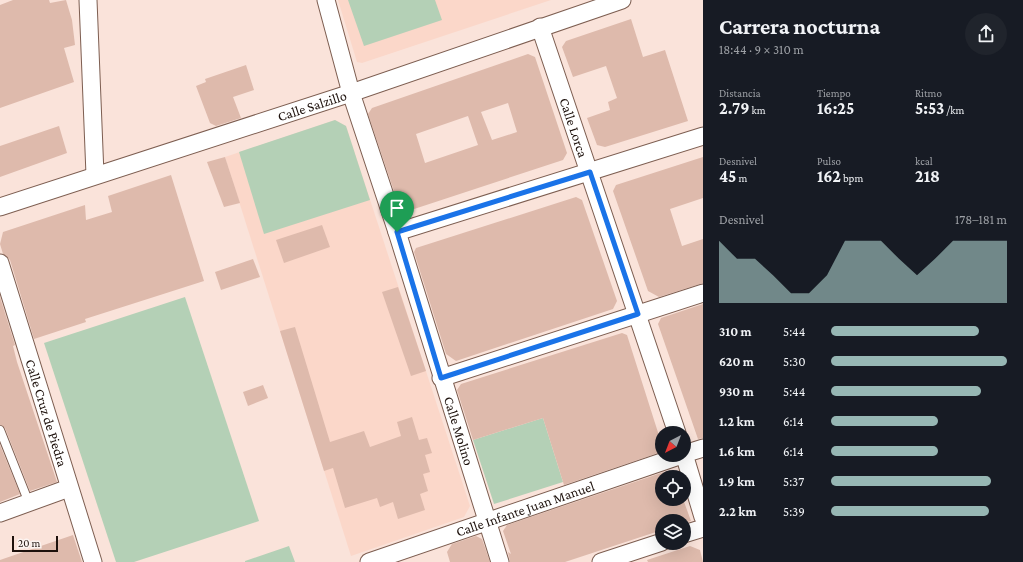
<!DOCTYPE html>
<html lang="es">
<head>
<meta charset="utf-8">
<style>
	body { margin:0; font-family:"Crimson Pro",serif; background:#20242c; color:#f1f3f6; height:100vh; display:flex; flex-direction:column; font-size:15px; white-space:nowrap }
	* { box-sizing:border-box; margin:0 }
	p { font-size:13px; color:#9ea1a6 }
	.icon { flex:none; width:22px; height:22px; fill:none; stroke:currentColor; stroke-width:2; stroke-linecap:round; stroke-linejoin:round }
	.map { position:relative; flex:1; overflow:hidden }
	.panel { display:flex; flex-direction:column; background:#171b24; width:320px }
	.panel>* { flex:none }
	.needle { width:26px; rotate:222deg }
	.buttons { position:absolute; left:655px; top:426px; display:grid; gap:8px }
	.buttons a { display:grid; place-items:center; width:36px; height:36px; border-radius:50%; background:#171b24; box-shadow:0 4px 16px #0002; font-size:20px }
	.scale { position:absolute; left:12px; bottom:10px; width:46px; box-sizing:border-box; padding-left:4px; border:2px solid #1d110c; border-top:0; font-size:11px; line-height:14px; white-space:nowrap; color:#1d110c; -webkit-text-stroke:3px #fcf4f1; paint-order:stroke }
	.pin { position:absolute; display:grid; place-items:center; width:34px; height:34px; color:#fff; margin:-41px -17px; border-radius:50% 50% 50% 0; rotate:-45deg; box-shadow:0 0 4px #0007 }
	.pin .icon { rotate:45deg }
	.round { display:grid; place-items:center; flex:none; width:42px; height:42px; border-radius:21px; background:#20242c }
	.summary { display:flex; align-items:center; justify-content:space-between; height:68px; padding:0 16px }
	h1 { font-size:22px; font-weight:700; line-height:30px }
	.figures { display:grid; grid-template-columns:repeat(3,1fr); gap:6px; height:68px; padding:4px 16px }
	.figures div { display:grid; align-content:center }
	.figures b { font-size:17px; font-weight:700 }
	.figures small { font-size:11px; font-weight:400 }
	.figures p { font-size:11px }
	.chart { height:112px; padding:8px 16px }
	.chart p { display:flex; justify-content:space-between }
	.chart svg { width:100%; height:72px; margin-top:4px; fill:#97b7b4; opacity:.7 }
	ul { padding:0 16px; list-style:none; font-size:13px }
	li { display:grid; grid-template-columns:64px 48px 1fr; align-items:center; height:30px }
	li i { height:10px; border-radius:5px; background:#97b7b4 }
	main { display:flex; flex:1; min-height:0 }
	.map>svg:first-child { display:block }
</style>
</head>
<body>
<main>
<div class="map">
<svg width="703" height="562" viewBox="0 0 703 562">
	<rect width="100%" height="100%" fill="#fae3da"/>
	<g fill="#fbd7c9">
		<path d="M338,0H551L362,63L357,62Z"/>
		<path d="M335,120L346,126L470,506L464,517L351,556L225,157Z"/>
	</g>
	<g fill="#b4d0b6">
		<path d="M348,0H435L442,20L364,46Z"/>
		<path d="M335,120L346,126L370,200L264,234L239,152Z"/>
		<path d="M185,297L259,521L134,562H116L44,343Z"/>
		<path d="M543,418L563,482L494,504L473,440Z"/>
		<path d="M289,546L295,562H245V561Z"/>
	</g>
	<g fill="#debaac" fill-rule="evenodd">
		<path d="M13,0H49L50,3L66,0L72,20L75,45L64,48L74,82L0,108V5Z"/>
		<path d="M631,19L643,57L665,50L688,121L605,147L597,145L587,118L610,110L608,102L617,98L606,66L573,77L562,47L566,41Z"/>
		<path d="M528,54L535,57L567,153L563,160L405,212L400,209L368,114L372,108ZM508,103L517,132L492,140L481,112ZM468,116L478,145L425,163L416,134Z"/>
		<path d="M246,65L254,90L233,97L241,118L216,126L210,123L196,86L206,82L205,79Z"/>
		<path d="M59,126L67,153L0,177V146Z"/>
		<path d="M225,157L240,203L224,207L207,162Z"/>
		<path d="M703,157V198L670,209L682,246L703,239V283L659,297L648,291L613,191L616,185Z"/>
		<path d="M171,175L204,281L85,319L86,322L34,339L10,260L3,254L0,244L3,232L85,205L86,220L112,212L108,196Z"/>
		<path d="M576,197L582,200L617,301L613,309L456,361L446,354L414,252L416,248Z"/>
		<path d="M322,225L330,247L284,263L276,240Z"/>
		<path d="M253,259L260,277L221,290L215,272Z"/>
		<path d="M398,287L426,371L411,376L382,292Z"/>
		<path d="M0,297L15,345L13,346L17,362L57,482L30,491L5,428L0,425Z"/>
		<path d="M703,304V438L698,439L658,324L661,318Z"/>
		<path d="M295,327L330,442L364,431L370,447L401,436L397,422L412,417L419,440L427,438L432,453L425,455L430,472L423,474L428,491L420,494L425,510L398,519L393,502L380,507L377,498L345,508L333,468L324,471L280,331Z"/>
		<path d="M622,333L627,335L662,445L658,453L564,485L543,418L473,440L457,390L461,384Z"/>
		<path d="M263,385L268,398L248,406L243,392Z"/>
		<path d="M0,445L20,494L0,502Z"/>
		<path d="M667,471L675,477H662V499H683L691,521L684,523V521H662V530L565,562H510L508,552L511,554L503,531L507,525Z"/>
		<path d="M73,535L82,562H0V560Z"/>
		<path d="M476,536L482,539L490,562H450L447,552L452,544Z"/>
		<path d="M690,546L700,550L703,562H648L647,560Z"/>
	</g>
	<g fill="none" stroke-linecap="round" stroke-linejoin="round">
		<g stroke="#7d5e51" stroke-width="10">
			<path id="lane" d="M0,430L29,503"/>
		</g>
		<g stroke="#7d5e51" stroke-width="19">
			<g id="street">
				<path d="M88,0L95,175"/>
				<path id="s1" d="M326,0L351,93L397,232L500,562"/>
				<path id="s2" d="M540,27L677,433"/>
				<path id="s3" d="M0,207L351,93L622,0"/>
				<path d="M397,232L703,136"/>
				<path id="s4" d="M0,263L93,562"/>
				<path d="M441,378L703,293"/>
				<path d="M684,454L703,517"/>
				<path d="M684,454L703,448"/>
				<path d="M0,513L69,488"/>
				<path d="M684,534L703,528"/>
				<path id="s5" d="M369,562L682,455"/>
				<path d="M601,562L662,542"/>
			</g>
		</g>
		<use href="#lane" stroke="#fff" stroke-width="8"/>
		<use href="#street" stroke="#fff" stroke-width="17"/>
	</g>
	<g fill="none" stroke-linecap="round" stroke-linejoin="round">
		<g stroke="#fff" stroke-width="8">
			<path id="route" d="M590,172L638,314L441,378L397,232Z"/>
		</g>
		<use href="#route" stroke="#1a73e8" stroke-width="5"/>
	</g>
	<g text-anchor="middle" stroke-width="4" stroke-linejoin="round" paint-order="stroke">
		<g font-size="14" fill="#1d110c" stroke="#fcf4f1">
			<text dy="5" stroke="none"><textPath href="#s3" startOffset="328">Calle Salzillo</textPath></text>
			<text dy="5" stroke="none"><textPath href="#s2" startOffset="106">Calle Lorca</textPath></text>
			<text dy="5" stroke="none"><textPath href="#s4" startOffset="157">Calle Cruz de Piedra</textPath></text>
			<text dy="5" stroke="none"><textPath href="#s1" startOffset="451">Calle Molino</textPath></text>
			<text dy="5" stroke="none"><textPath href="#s5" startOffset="165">Calle Infante Juan Manuel</textPath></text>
		</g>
	</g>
</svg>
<div class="buttons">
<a><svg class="needle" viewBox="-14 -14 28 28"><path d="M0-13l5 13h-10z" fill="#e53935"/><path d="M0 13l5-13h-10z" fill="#9ea1a6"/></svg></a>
<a><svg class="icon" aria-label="locate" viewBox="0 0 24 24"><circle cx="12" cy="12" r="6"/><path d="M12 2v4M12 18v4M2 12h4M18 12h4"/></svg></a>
<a><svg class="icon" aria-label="layers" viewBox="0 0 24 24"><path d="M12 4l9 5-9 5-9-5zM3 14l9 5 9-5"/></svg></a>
</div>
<div class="scale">20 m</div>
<div class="pin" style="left:397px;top:232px;background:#1e9e55"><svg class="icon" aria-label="arrive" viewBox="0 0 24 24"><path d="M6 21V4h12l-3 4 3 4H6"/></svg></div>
</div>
<section class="panel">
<div class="summary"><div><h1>Carrera nocturna</h1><p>18:44 · 9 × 310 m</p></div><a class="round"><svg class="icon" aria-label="share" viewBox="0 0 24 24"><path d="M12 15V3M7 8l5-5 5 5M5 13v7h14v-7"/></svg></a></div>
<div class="figures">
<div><p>Distancia</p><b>2.79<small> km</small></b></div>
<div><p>Tiempo</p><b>16:25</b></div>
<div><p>Ritmo</p><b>5:53<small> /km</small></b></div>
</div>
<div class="figures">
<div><p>Desnivel</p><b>45<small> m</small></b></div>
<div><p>Pulso</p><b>162<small> bpm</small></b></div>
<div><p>kcal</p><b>218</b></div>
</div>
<div class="chart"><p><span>Desnivel</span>178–181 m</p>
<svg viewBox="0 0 160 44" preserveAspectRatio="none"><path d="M0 44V6L10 17L20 17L30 27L40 38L50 38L60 27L70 6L80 6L90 6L100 17L110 27L120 17L130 6L140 6L150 6L160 6V44z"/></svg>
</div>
<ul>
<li><b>310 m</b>5:44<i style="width:84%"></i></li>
<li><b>620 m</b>5:30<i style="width:100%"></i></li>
<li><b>930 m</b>5:44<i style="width:85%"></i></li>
<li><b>1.2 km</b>6:14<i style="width:61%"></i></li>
<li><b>1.6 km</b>6:14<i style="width:61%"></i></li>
<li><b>1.9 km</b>5:37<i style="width:91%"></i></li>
<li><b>2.2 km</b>5:39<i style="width:90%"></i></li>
</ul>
</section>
</main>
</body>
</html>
